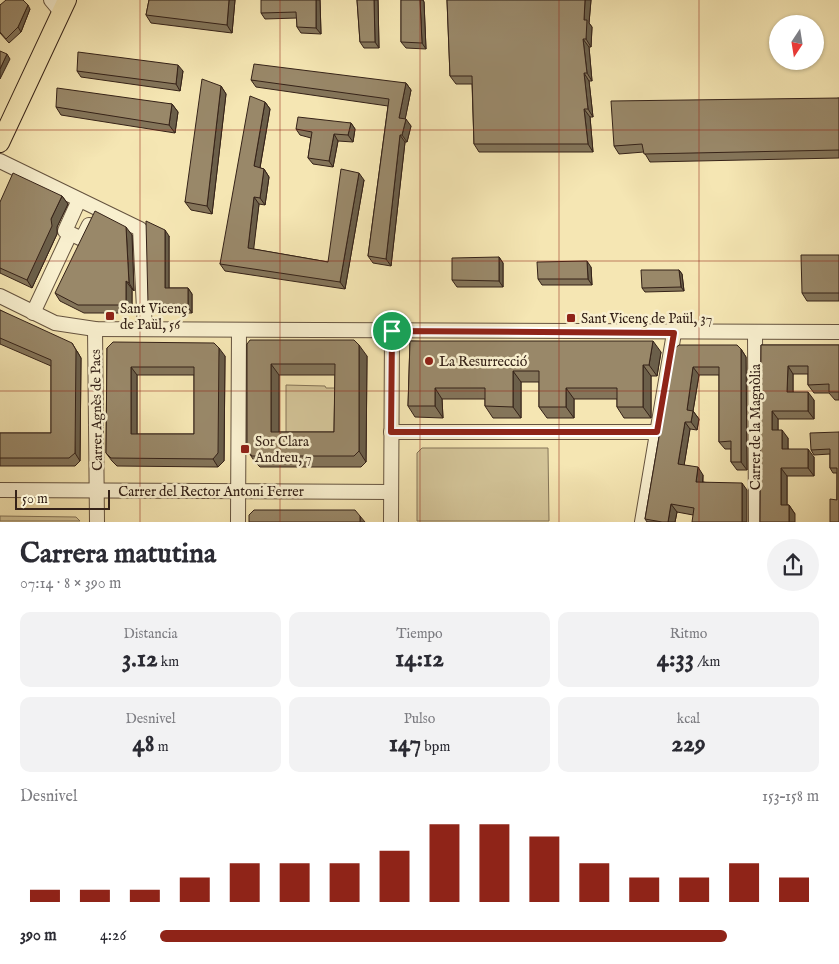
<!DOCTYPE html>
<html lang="es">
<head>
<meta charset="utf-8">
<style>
	body { margin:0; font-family:"IM FELL English",serif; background:#f2f2f3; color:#2b2b33; height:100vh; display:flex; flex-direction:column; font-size:19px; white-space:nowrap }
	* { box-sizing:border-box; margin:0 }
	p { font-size:16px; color:#7c7c81 }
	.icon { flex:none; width:28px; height:28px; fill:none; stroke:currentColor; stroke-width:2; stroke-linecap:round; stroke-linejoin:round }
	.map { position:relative; height:522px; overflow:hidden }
	.side { display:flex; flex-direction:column; background:#fff; flex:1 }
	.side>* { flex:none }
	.needle { width:32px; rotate:192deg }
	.controls { position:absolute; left:769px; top:15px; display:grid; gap:10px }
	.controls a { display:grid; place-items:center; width:55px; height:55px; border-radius:50%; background:#fff; box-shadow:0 1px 4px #0004; font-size:25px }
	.scale { position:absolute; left:15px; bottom:12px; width:95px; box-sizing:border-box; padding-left:5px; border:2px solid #352218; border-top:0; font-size:14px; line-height:18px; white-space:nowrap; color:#352218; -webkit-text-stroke:4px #f8efce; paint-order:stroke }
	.pin { position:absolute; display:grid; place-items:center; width:42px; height:42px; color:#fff; margin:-21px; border:2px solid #fff; border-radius:50%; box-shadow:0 1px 5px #0007 }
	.round { display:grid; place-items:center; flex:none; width:52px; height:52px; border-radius:26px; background:#f2f2f3 }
	.headline { display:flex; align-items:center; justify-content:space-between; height:85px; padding:0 20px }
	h1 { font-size:28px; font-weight:700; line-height:38px }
	.metrics { display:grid; grid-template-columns:repeat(3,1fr); gap:8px; height:85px; padding:5px 20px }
	.metrics div { display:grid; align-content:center; border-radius:10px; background:#f2f2f3; text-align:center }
	.metrics b { font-size:25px; font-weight:700 }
	.metrics small { font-size:14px; font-weight:400 }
	.metrics p { font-size:14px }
	.chart { height:140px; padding:10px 20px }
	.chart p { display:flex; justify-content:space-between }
	.chart svg { width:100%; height:90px; margin-top:5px; stroke:#8f2418; stroke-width:6 }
	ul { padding:0 20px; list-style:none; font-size:16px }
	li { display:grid; grid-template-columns:80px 60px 1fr; align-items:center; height:38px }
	li i { height:12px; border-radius:6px; background:#8f2418 }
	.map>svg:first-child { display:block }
</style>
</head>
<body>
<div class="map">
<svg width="839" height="522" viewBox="0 0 839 522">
	<rect width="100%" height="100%" fill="#f5e6b3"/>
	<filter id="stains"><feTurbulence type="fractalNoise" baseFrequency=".004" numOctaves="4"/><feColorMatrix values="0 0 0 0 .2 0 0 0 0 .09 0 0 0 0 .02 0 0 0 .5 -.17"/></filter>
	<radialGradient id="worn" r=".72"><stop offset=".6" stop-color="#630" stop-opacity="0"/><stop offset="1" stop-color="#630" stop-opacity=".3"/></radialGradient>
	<g fill="#d4c599" stroke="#847458">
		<path d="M286,385L325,386L326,388H335V436L286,435Z"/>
		<path d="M422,448H548L549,521H417V453Z"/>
		<path d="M0,516L76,517L80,521H0Z"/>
	</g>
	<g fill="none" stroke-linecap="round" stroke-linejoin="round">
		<g stroke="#65533f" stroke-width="16">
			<g id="minor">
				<path d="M51,0L61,12"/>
				<path d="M0,161L140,229L145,329"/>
				<path d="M79,200L65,231L82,239L89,225"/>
				<path d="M0,296L55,323L95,329L839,332"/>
				<path d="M33,313L70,234"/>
				<path d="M95,329L97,522"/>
				<path d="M755,332L756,522"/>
				<path d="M391,432H657"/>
				<path d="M0,490L391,492"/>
				<path d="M238,522L239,330"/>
				<path d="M391,522L392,331"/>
				<path d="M642,522L674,333"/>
			</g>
		</g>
		<g stroke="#352218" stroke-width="20">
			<path id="major" d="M0,143L67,0"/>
		</g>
		<use href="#minor" stroke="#f8efce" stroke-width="14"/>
		<use href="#major" stroke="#f5e6b3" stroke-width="18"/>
	</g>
	<g fill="#84755a" stroke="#352218" fill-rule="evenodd">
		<path d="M149,0H235L232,33L151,23L146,15Z"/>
		<path d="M320,0L321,34L301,33L297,27V18L265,19L261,13Z"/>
		<path d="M357,0H378L379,48H364L360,42Z"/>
		<path d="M401,0H423L424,2L426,49L406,48L401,42Z"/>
		<path d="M447,0H591L589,23L592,27L591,47H589L592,81H589L593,117H590L593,152H479L474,144L472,84H456L450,76Z"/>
		<path d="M0,5L30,9L21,32L9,43L0,33Z"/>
		<path d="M77,71H183L180,91L81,77Z"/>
		<path d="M251,80L406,83L411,90L405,119L411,126L407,142H405L391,266L373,263L368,256L388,106L256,87Z"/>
		<path d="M221,86L226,94L212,214L191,210L185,202Z"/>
		<path d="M839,98V158L650,162L644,152L619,154L614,146Z"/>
		<path d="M265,102L270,109L260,168L264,169L269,177L265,205L259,204L253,249L328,262L364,180L345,289L225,271L220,264Z"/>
		<path d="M172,104L178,112L175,133L61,115L56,107Z"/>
		<path d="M351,123L355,129L353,142L338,141L333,167L313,164L308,158L311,138L300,135L296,129Z"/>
		<path d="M62,196L68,204L57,227V234L32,288L0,273V202Z"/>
		<path d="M132,235L134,291L132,289V313H84L60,301L55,293Z"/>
		<path d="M169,236V288H188L192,294V313H156L148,304Z"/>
		<path d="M839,255V301H807L802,293Z"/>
		<path d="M499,257L503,263V287H457L452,280Z"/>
		<path d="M591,267L592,285H542L538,279Z"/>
		<path d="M679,270L682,274L684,291L645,292L642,288Z"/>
		<path d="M0,310L77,351L81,358L80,461L75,466H0V433H51V366L0,344Z"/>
		<path d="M410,341L661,352L657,376H651V418H624L617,407V399H574V418H547L539,407V382H521V418H493L485,406V399H442L443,418L415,417L408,406Z"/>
		<path d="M247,344L367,356L366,462L361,467H260L255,462L247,450ZM279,375H335L334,432H279Z"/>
		<path d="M761,345H839V400H835L829,393H814L808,385V374H793V392L814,400V419H778V430L788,438V449L814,457V476H787V505H789L795,514L760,522Z"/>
		<path d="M107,348L225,356L224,461L218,467L117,466L112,461L106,453ZM137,375H194V434H137Z"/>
		<path d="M674,349H741L746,357L747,470H737L731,462V449H725L719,442V375H699L693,411L699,419L697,430L690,429L684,465L703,475V482L747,490L693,515L677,512L675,522H647L645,519Z"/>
		<path d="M839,432L837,500V473H833L830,468V454L814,455L811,450Z"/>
	</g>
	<g fill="#6b5f4a" stroke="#352218">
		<path d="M229,0H235L232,33L227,25Z"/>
		<path d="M316,0H320L321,34L316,28Z"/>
		<path d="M374,0H378L379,48L375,42Z"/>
		<path d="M420,0H423L424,2L426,49L422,43Z"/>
		<path d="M585,0H591L589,23L592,27L591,47L586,39L584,20Z"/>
		<path d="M28,5L30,9L21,32L18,27Z"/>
		<path d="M583,39L589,47L592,81L587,73Z"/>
		<path d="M7,54L10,59L0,79V69Z"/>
		<path d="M178,65L183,71L180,91L176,84Z"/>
		<path d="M584,73L589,81L593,117L588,109Z"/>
		<path d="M406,83L411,90L404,125L399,118Z"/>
		<path d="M221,86L226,94L212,214L207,206Z"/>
		<path d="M265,102L270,109L259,173L254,166Z"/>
		<path d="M172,104L178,112L175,133L169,125Z"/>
		<path d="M584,109L590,117L593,152L588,144Z"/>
		<path d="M406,119L411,126L407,142L402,135Z"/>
		<path d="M351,123L355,129L353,142L348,135Z"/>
		<path d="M334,134L338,141L333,167L329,161Z"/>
		<path d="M400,135L405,142L391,266L386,259Z"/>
		<path d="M264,169L269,177L265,205L260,198Z"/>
		<path d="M359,173L364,180L345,289L340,282Z"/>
		<path d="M62,196L68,204L57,227V234L32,288L27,280L51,219Z"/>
		<path d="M254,197L259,204L253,255L248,248Z"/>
		<path d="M126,227L132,235L134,291L129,283Z"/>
		<path d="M165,230L169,236V294L165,288Z"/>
		<path d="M499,257L503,263V287L499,281Z"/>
		<path d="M587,261L591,267L592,285L588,279Z"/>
		<path d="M679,270L682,274L684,291L681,287Z"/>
		<path d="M126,281L132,289V313L126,305Z"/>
		<path d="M188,288L192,294V313L188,307Z"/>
		<path d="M653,341L661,352L657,376L649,365Z"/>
		<path d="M72,343L81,358L80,461L75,453Z"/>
		<path d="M359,345L367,356L366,462L359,451Z"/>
		<path d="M219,348L225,356L224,461L218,467L213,459Z"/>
		<path d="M741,349L746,357L747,470L741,462Z"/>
		<path d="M271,364L279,375V443L271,432Z"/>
		<path d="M643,365L651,376V418L643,407Z"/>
		<path d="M788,366L793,374V400L787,392Z"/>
		<path d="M131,367L137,375V442L131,434Z"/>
		<path d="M693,367L699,375L692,417L687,410Z"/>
		<path d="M513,371L521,382V418L513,407Z"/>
		<path d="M435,388L442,399L443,418L435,406Z"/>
		<path d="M566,388L574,399V418L566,407Z"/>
		<path d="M808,392L814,400V419L808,411Z"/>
		<path d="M693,411L699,419L697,430L691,422Z"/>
		<path d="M772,411L778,419V438L772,430Z"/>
		<path d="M685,422L690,429L683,472L678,464Z"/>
		<path d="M782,430L788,438V457L782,449Z"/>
		<path d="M808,449L814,457V476L808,468Z"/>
		<path d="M698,467L703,475L702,490L696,482Z"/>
		<path d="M781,468L787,476V514L781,505Z"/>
		<path d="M742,483L747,490V522H742Z"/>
		<path d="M671,504L677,512L675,522H668Z"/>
		<path d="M789,505L795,514V522H789Z"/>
		<path d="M360,516L365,522H360Z"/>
	</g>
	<g fill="#998869" stroke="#352218" fill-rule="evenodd">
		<path d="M6,0H23L28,5L18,27L6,39L0,32V5Z"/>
		<path d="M149,0H229L227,25L146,15Z"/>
		<path d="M261,0H316V28L297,27L296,12L261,13Z"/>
		<path d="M357,0H374L375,42H360Z"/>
		<path d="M401,0H420L422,43L401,42Z"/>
		<path d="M447,0H585L584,20H587L586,39H583L587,73H584L588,109H584L588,144H474L472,76H450Z"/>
		<path d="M0,51L7,54L0,69Z"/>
		<path d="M78,52L178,65L176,84L77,71Z"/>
		<path d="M254,64L406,83L399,118L406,119L402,135H400L386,259L368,256L389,99L251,80Z"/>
		<path d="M202,79L221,86L207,206L185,202Z"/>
		<path d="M57,88L172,104L169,125L56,107Z"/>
		<path d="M250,96L265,102L254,166L264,169L260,198L254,197L248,248L328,262L341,169L359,173L340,282L220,264Z"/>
		<path d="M839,98V150L644,154L642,144L614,146L611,101Z"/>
		<path d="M298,117L351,123L348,135L334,134L329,161L308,158L312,132L296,129Z"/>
		<path d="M13,173L62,196L51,219L52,226L27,280L0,268V202Z"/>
		<path d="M95,211L126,227L129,283L126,281V305H78L55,293Z"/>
		<path d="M146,221L165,230V288H188V307H152L148,304Z"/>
		<path d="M801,255H839V293H802Z"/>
		<path d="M499,257V281L452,280V258Z"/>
		<path d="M587,261L588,279H538L537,262Z"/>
		<path d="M641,270H679L681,287L642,288Z"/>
		<path d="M0,310L72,343L76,350L75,453L69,458H0V433H51V360L0,338Z"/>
		<path d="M250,340H354L359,345V451L354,456H252L247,450V344ZM271,364H335L334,432H271Z"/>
		<path d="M410,341H653L649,365H643V407H617V388H566V407H539V371H513V407L485,406V388H435V406H408Z"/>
		<path d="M113,342L214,343L219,348L218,453L213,459L111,458L106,453L107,348ZM131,367H194V434H131Z"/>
		<path d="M679,345H737L741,349V462H731V441L719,442V367H693L687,410L693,411L691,422H685L678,464L698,467L696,482L742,483V522H692L694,508L671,504L668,522H662L645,519L674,349Z"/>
		<path d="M761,345H839V392H829V384L808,385V366H788L787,392H808V411H772V430H782V449H808V468H781V505H789V522H760Z"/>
		<path d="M839,432V522H830V499L837,500V468H830V449L811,450L810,433Z"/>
		<path d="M254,510H355L360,516V522H249V515Z"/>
	</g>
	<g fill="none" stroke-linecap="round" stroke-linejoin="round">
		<g stroke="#fff" stroke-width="10">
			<path id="route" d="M392,331L674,333L657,432H391Z"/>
		</g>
		<use href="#route" stroke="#8f2418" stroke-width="6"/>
	</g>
	<path fill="none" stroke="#8f2418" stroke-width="1" stroke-opacity="0.55" d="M140,0V522M280,0V522M420,0V522M559,0V522M699,0V522M0,130H839M0,261H839M0,391H839"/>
	<g fill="#8f2418" stroke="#f8efce" stroke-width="2">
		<rect x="105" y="311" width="10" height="10" rx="2.5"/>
		<rect x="566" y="313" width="10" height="10" rx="2.5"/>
		<circle cx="429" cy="361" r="5"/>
		<rect x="240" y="444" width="10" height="10" rx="2.5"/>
	</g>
	<g text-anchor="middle" stroke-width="5" stroke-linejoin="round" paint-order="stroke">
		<g font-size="14" fill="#352218" stroke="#f8efce" text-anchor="start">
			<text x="120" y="313">Sant Vicenç<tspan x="120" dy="16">de Paül, 56</tspan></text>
			<text x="581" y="323">Sant Vicenç de Paül, 37</text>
			<text x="439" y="366">La Resurrecció</text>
			<text x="255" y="446">Sor Clara<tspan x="255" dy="16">Andreu, 7</tspan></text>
		</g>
		<g font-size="14" fill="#352218" stroke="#f8efce">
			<text transform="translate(96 410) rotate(-91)" y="5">Carrer Agnès de Pacs</text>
			<text transform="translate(755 427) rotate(-90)" y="5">Carrer de la Magnòlia</text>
			<text x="211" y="496">Carrer del Rector Antoni Ferrer</text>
		</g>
	</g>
	<rect width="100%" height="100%" filter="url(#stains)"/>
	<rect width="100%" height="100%" fill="url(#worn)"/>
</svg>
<div class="controls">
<a><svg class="needle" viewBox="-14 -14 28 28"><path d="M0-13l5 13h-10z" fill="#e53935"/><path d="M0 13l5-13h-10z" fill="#7c7c81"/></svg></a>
</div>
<div class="scale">50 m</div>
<div class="pin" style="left:392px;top:331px;background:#1e9e55"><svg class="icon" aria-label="arrive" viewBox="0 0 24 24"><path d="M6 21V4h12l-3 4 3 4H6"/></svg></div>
</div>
<section class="side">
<div class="headline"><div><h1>Carrera matutina</h1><p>07:14 · 8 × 390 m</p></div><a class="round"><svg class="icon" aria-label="share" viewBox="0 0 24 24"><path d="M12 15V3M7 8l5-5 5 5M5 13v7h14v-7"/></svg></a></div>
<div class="metrics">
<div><p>Distancia</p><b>3.12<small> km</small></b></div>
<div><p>Tiempo</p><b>14:12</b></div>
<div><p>Ritmo</p><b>4:33<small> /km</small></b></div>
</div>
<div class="metrics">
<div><p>Desnivel</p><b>48<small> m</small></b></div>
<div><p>Pulso</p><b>147<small> bpm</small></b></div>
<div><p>kcal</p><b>229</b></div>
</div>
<div class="chart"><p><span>Desnivel</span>153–158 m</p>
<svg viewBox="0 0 160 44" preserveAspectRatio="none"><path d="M5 44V38M15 44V38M25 44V38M35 44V32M45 44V25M55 44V25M65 44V25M75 44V19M85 44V6M95 44V6M105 44V12M115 44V25M125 44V32M135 44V32M145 44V25M155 44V32"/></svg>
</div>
<ul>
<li><b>390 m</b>4:26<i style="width:86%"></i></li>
</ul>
</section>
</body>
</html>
